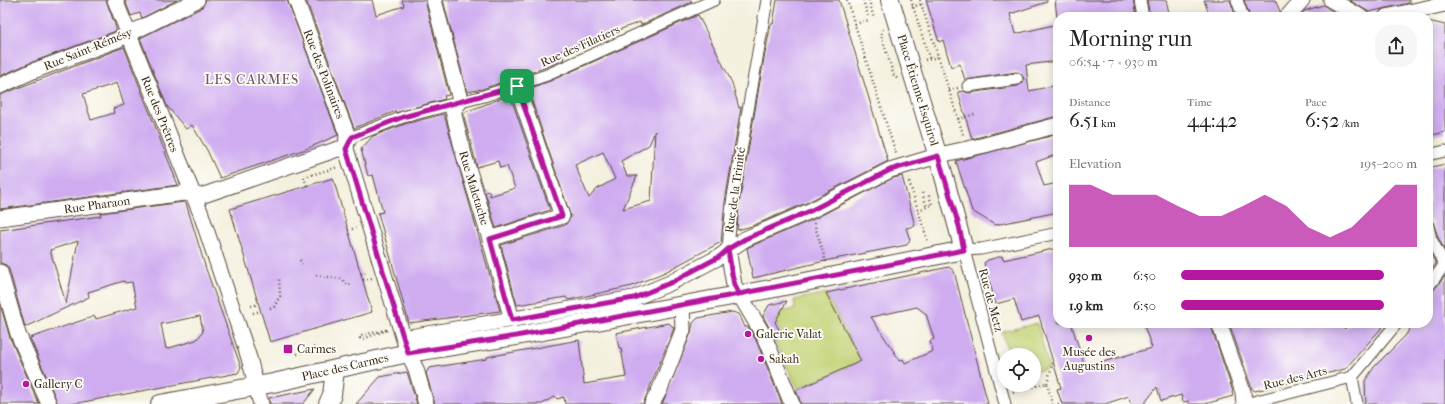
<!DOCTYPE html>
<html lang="en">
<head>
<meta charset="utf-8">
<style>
	body { margin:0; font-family:"IM FELL French Canon",serif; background:#f6f6f6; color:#202124; height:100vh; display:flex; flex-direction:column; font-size:15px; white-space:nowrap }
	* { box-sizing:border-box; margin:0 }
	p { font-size:13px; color:#757577 }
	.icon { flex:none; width:22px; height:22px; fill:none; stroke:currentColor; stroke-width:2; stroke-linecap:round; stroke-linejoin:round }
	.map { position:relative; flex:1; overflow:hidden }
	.drawer { position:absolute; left:1053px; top:12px; width:380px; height:316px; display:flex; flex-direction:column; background:#fff; border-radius:16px; box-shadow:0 2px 10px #0003 }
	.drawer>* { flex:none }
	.fabs { position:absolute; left:997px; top:348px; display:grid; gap:8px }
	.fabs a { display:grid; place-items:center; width:44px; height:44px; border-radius:50%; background:#fff; box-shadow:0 2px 10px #0003; font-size:20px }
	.pin { position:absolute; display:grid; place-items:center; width:34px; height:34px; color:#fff; margin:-17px; border-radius:8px; box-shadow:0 2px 6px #0006 }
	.round { display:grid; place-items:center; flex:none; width:42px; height:42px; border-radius:16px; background:#f6f6f6 }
	.summary { display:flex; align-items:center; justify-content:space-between; height:68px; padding:0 16px }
	h1 { font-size:22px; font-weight:600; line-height:30px }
	.metrics { display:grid; grid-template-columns:repeat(3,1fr); gap:6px; height:68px; padding:4px 16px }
	.metrics div { display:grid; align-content:center }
	.metrics b { font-size:20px; font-weight:600 }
	.metrics small { font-size:11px; font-weight:400 }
	.metrics p { font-size:11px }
	.chart { height:112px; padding:8px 16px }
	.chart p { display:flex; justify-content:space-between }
	.chart svg { width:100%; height:72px; margin-top:4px; fill:#b5179e; opacity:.7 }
	ul { padding:0 16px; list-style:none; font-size:13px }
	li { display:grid; grid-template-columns:64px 48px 1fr; align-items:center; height:30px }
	li i { height:10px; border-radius:5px; background:#b5179e }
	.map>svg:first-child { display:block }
</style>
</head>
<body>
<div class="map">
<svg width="1445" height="404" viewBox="0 0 1445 404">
	<rect width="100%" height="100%" fill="#fdfcf7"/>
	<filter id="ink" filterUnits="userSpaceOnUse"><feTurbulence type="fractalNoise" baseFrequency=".025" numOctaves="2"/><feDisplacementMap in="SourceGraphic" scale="8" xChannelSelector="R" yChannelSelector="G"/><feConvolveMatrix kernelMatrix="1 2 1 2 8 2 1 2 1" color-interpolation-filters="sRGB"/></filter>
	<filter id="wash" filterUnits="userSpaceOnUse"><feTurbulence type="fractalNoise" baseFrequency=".012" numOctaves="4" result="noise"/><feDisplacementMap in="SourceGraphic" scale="16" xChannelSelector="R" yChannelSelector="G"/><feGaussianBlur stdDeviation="0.9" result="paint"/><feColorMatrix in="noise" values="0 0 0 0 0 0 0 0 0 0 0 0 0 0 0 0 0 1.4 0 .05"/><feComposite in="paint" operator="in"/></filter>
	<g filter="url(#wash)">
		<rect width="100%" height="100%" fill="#f4f0de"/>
		<g fill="#c3d274" stroke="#7f7e49">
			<path d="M827,293V295L861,361L798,389L774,340L782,336L775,322L781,312L795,309L794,300Z"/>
			<path d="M1037,323L1049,368L1034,372V355H1009L1002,332Z"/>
		</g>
		<g id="blocks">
			<g fill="#cfacf0" fill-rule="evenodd">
				<path d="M0,0H106L116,28V31L30,63L0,76Z"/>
				<path d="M125,0H177L142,18L140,13L131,16Z"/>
				<path d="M206,0H287L338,135L306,149L220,178L207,150L192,125L186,129L167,106L140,38L201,8Z"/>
				<path d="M306,0H372L376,15L404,6L402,0H425L449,95L444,96L445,99L395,113L396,111L354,128Z"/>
				<path d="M443,0H691L692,2L641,25L640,22L561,51L564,60L544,68L482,89L467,92Z"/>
				<path d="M777,0H839L888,161L806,203L752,226L737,230L739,204L764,58L771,24H773Z"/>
				<path d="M926,0H1047V2L1010,14L1015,34L1058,24V61L1026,65L1029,91L1058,85V116L972,139L958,92L963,91L969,93L1018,86L1023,82L1024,78L1020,73L1016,72L965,80L960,64L951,67L943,40L939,42Z"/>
				<path d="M1055,0H1133L1136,17H1057Z"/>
				<path d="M1147,0H1166L1170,17H1150Z"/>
				<path d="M1204,0H1230L1236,17H1210Z"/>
				<path d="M1244,0H1275L1280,11L1278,17H1250Z"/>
				<path d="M1349,0H1409V3L1369,12Z"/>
				<path d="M1323,5L1343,17H1299L1304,11Z"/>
				<path d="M698,15L732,83L739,108L741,107L725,202L721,242L665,272L632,286L568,300L566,297L517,305L501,245L565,225L571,217L528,89L550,81ZM655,131L651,201L623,209L637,176H627L621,161L649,145ZM603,152L615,179L597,189L589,198L575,165Z"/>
				<path d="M1428,21L1445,25V132L1428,136Z"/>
				<path d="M124,47L178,185L0,209V95ZM117,83L124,105L113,109L114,113L91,120L83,94Z"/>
				<path d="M510,95L550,210L496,228L485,192L489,191L490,196L515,188L507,166L500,168L498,161L477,167L463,113Z"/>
				<path d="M444,114L500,311L409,323L378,213L383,212L373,175L368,176L361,149L373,136L405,124Z"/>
				<path d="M1058,134V154L1036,162L1044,186L1058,183V212L995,225L972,211L956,161Z"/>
				<path d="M1445,164V251L1438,237L1433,222L1428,219V203H1430L1428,168Z"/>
				<path d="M902,176L915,226L906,228L910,240L907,245L829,260L753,278L747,248L749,247L814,219L893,178Z"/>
				<path d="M333,178L372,312L270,342L230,209Z"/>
				<path d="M184,202L186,203L206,269L241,367L238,373L72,404H58L30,338L95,316L96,319L137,307L132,282L125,283L124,281L88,292L89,297L25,327L9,269L6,265L0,263V230L101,216L100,213ZM78,241L66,304L50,250ZM200,316L203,332L196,340L166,349L161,324Z"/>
				<path d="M1058,248V323H1071L1085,367L1152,348L1143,323H1210L1233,392H1232L1233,396L1205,404H1189L1188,401L1183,402L1181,395L1161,401L1157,387L1144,404H1132L1129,396L1105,404H1062L1057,389L1061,388L1039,316L1021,322L1014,299L996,304L984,263L988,260L1002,256L1003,260Z"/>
				<path d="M1428,248L1436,264L1428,274Z"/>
				<path d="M949,267L954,271L988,404H801L796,390L861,361L826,293ZM917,307L926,314L934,339L930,341L933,351L905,363L903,359L900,361L871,317Z"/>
				<path d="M1445,276V404H1366L1365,381L1374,367L1406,335L1413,323H1428V297Z"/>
				<path d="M787,301L775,322L782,336L775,339L763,316L769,305Z"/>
				<path d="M0,304L10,338L39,404H0Z"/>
				<path d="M732,312L739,314L745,327H748L756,340L782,404H662L691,333L693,323L698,318Z"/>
				<path d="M669,323L674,328L643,404H565L564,397L557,399L555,396L542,404H435L426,373L429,368L487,359V357L579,340L584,384L626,377L621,348H619L616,333Z"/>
				<path d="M1229,323H1339L1345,329L1351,323H1386L1345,369L1255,391L1252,389Z"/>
				<path d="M407,372L417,404H356L380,377Z"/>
				<path d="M315,389L303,404H270L269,398Z"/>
			</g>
		</g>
	</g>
	<g filter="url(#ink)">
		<use href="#blocks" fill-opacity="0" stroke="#57483b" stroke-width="1"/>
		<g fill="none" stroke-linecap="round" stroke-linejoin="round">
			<g stroke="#57483b" stroke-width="13">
				<g id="pedestrian">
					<path d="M1140,0L1143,17"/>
					<path d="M1237,0L1243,17"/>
					<path d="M968,86L1017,79"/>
					<path d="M347,147L352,137L403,117L484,96L547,75L714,0"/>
					<path d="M1428,155L1445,151"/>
					<path d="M1428,226L1431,239L1444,264"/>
					<path d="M728,249L732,203L767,0"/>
					<path d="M1428,287L1445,264"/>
					<path d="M1352,377L1397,323"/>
					<path d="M1352,377L1357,404"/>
					<path d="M1005,404L964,250L981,249L1058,233"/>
					<path d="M1245,404L1352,377"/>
				</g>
			</g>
			<g stroke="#57483b" stroke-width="17">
				<g id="minor">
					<path d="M115,0L201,214L249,358L261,404"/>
					<path d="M296,0L347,134L346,149L408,353L416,369L426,404"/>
					<path d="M434,0L459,96V103L453,111L464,155L490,239L512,320"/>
					<path d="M1331,0L1361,17"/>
					<path d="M1287,17L1302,0"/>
					<path d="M1386,17L1445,4"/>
					<path d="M0,86L33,71L117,40L197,0"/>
					<path d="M0,218L184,193L201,196L338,149H346"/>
					<path d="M490,239L562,216L517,86"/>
					<path d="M728,249L734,285L764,336L792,404"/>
					<path d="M0,272L18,334L49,404"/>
					<path d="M1219,323L1243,392L1244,404"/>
					<path d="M404,338L634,298L670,283L719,257L745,239L810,211L890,170L944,154L985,145L1058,125"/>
					<path d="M652,404L660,389L683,330L682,305"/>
				</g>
			</g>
			<g stroke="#57483b" stroke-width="20">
				<g id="tertiary">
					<path d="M160,404L273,383L408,353L516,336L770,289L964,250L943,173L890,0"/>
					<path d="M328,404L332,395L335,370"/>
				</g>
			</g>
			<g stroke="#57483b" stroke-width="2.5" stroke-dasharray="1 3" stroke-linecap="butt">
				<path d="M847,0L896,154"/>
				<path d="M863,0L868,16"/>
				<path d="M869,0L874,19"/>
				<path d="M911,0L930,60"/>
				<path d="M920,0L964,137"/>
				<path d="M912,7L922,4"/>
				<path d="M855,24L869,20"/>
				<path d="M883,29L881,35L894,76L898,79"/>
				<path d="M925,60L939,57"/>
				<path d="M949,90L958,88"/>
				<path d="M958,119L975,114"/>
				<path d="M308,176L338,167"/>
				<path d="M304,177L307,186"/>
				<path d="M908,178L928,242"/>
				<path d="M922,193L927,207"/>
				<path d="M918,210L932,205L928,193"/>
				<path d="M814,223L826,262"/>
				<path d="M348,230L356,228"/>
				<path d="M300,260L302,264"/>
				<path d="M361,274L368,271"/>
				<path d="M316,275L341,279L348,285L353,284"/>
				<path d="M363,280L372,278"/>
				<path d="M251,306L259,304"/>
				<path d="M270,308L274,307L280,296L279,277"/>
				<path d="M253,313L261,311"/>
				<path d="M386,330L362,335L360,338L363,339L387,330"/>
				<path d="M313,347L326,355"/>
				<path d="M297,354L311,350"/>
				<path d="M1047,383L1053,362"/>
				<path d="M1013,392L1047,383L1052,404"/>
				<path d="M1058,404L1061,403"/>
			</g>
			<use href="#pedestrian" stroke="#fff" stroke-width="11"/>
			<use href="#minor" stroke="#fff" stroke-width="15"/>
			<use href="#tertiary" stroke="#fff" stroke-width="18"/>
		</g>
	</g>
	<g fill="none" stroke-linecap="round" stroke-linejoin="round" filter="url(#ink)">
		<g stroke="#fff" stroke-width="8">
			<path id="route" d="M517,86L403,117L352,137L346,149L408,353L516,336L739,294L734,285L728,249L745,239L810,211L890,170L938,156L959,226L964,250L739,294C732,281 730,265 728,249L719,257L670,283L634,298L512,320L490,239L562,216L517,86"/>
		</g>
		<use href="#route" stroke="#b5179e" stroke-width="5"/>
	</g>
	<g fill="#b5179e" stroke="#fdfcf7" stroke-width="1.5">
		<circle cx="748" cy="334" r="4"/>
		<circle cx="1089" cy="338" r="4"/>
		<rect x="283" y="344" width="10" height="10" rx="2"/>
		<circle cx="761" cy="359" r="4"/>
		<circle cx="26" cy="384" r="4"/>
	</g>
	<g text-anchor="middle" stroke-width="3.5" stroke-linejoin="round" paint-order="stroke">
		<g font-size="12" fill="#3b2a1e" stroke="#fdfcf7">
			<text transform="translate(580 46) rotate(-24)" y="4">Rue des Filatiers</text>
			<text transform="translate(88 49) rotate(-22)" y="4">Rue Saint-Rémésy</text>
			<text transform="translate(324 74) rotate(69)" y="4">Rue des Polinaires</text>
			<text transform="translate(918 90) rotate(73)" y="4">Place Étienne Esquirol</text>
			<text transform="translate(160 114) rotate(68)" y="4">Rue des Prêtres</text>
			<text transform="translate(474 188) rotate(73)" y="4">Rue Maletache</text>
			<text transform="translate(735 190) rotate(-82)" y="4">Rue de la Trinité</text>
			<text transform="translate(97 205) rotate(-8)" y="4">Rue Pharaon</text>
			<text transform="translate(991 300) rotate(75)" y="4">Rue de Metz</text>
			<text transform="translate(345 367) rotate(-13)" y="4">Place des Carmes</text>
			<text transform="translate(1295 378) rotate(-14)" y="4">Rue des Arts</text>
		</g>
		<g font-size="12" fill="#3b2a1e" stroke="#fdfcf7" text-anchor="start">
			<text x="756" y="338">Galerie Valat</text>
			<text x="297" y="353">Carmes</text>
			<text x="1089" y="356" text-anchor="middle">Musée des<tspan x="1089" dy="14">Augustins</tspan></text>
			<text x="769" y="363">Sakah</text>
			<text x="34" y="388">Gallery C</text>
		</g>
		<g font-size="14" letter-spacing="1" fill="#6f5868" stroke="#fdfcf7">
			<text x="252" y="84">LES CARMES</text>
		</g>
	</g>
</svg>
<div class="fabs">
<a><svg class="icon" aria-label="locate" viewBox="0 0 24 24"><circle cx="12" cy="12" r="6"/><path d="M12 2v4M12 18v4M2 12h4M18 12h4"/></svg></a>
</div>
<div class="pin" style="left:517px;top:86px;background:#1e9e55"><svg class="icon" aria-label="arrive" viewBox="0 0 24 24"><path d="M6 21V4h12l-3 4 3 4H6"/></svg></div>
<section class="drawer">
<div class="summary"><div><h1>Morning run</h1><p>06:54 · 7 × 930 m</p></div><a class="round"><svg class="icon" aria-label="share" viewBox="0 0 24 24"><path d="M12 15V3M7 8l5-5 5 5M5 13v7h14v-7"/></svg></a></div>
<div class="metrics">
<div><p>Distance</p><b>6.51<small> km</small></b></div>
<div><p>Time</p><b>44:42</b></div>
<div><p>Pace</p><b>6:52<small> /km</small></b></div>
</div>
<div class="chart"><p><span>Elevation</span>195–200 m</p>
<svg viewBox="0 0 160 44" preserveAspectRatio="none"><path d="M0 44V6L10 6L20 12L30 12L40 12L50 19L60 25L70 25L80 19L90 12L100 19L110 32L120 38L130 32L140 19L150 6L160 6V44z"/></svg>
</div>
<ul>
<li><b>930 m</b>6:50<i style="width:86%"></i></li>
<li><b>1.9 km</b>6:50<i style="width:86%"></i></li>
</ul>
</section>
</div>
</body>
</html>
